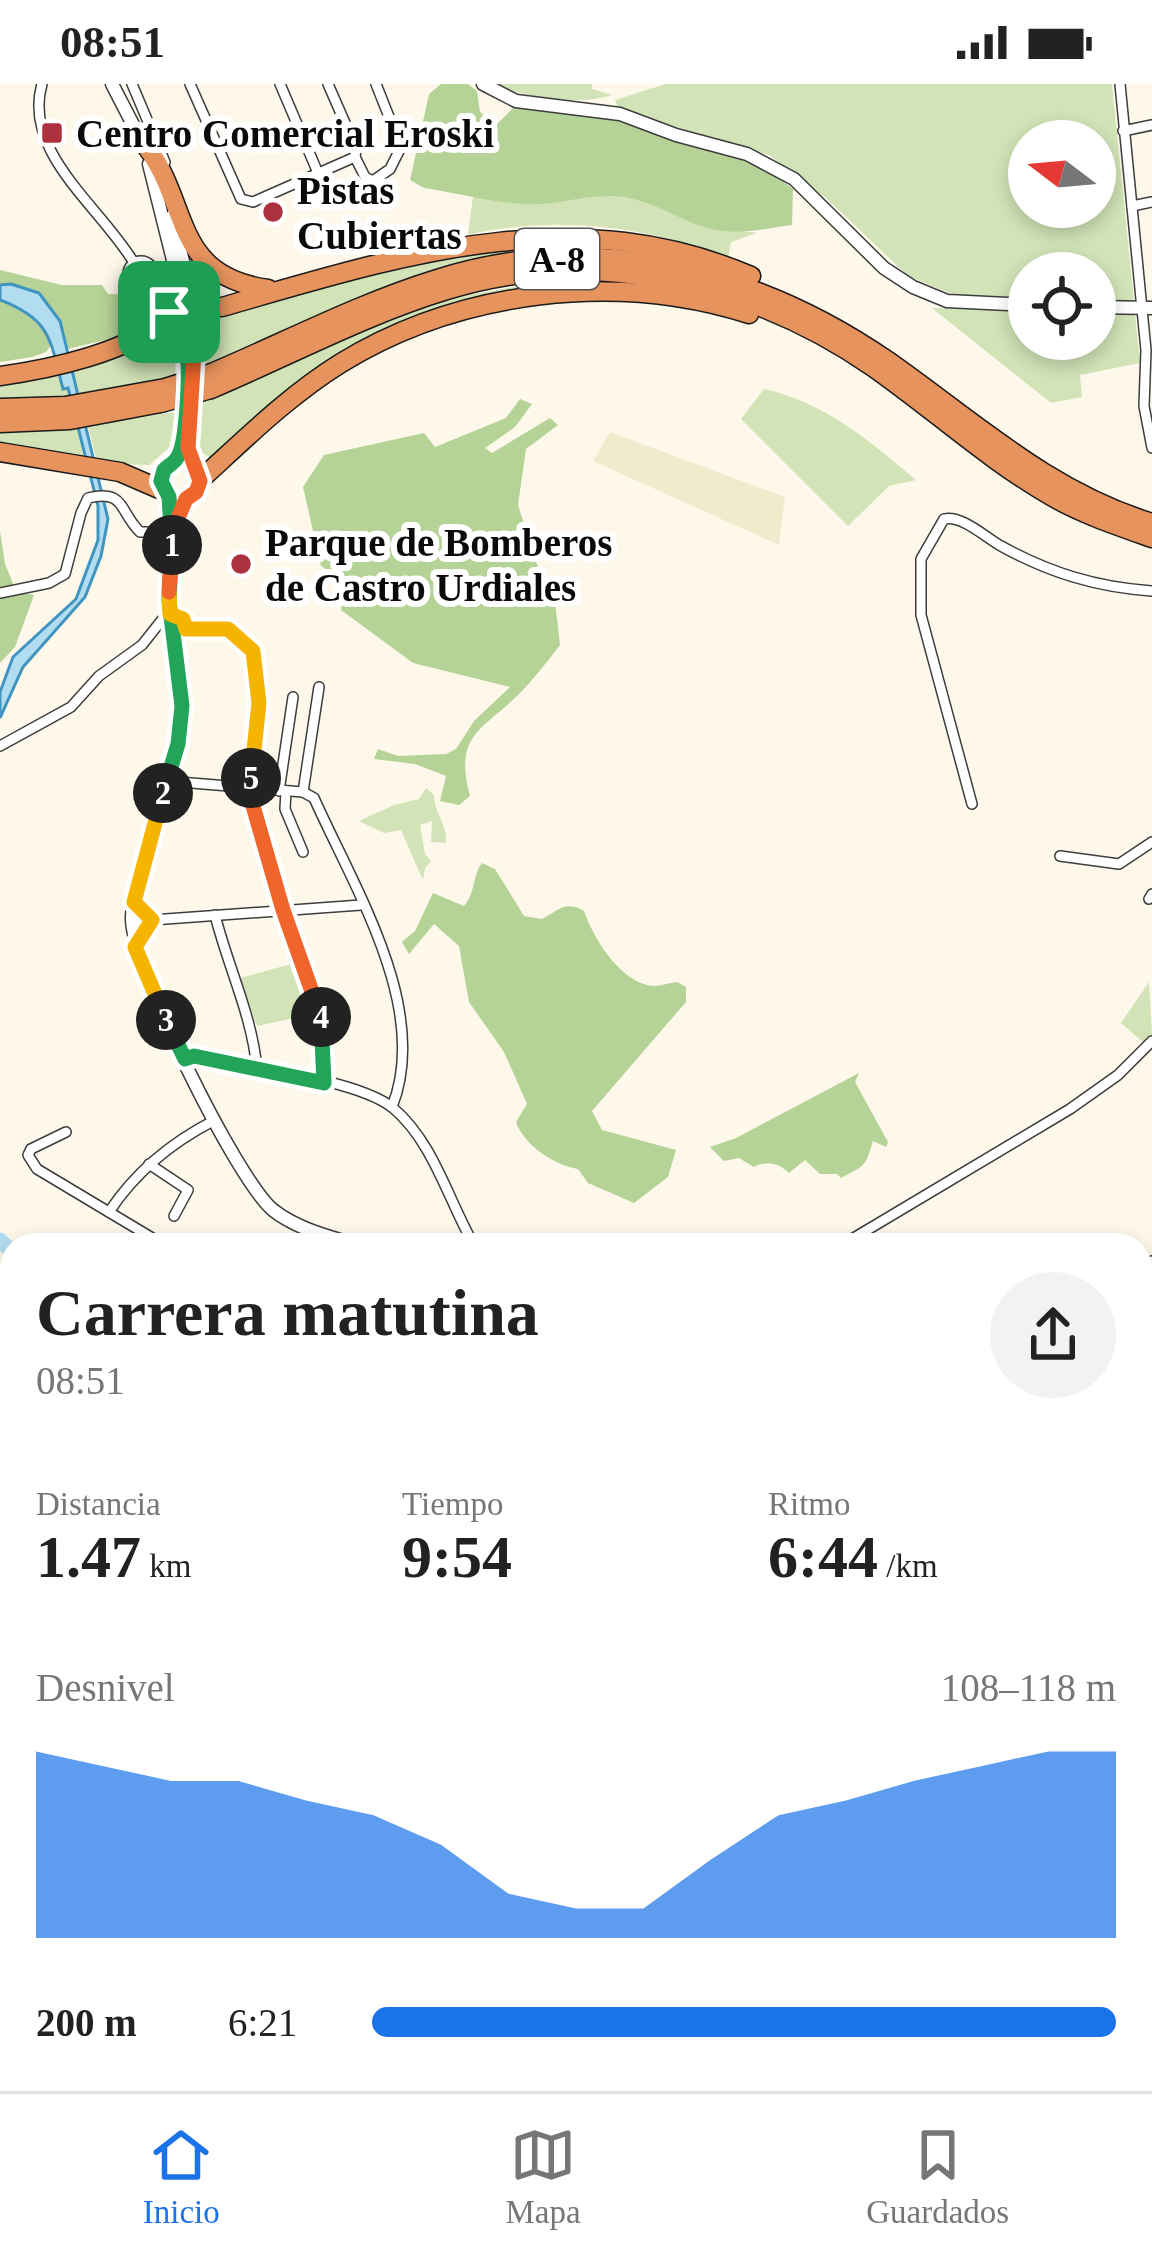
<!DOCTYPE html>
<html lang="es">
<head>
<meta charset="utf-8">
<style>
	body { margin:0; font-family:Georgia,serif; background:#f2f2f2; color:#222; height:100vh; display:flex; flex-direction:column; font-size:45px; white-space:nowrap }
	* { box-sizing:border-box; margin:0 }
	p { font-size:39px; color:#767676 }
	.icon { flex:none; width:66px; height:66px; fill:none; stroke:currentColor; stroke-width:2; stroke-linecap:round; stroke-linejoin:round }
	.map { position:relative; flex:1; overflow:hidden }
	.details { position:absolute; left:0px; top:1149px; width:1152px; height:858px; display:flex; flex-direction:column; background:#fff; border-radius:36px 36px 0 0; box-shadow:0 6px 18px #0003 }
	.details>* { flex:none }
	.needle { width:78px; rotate:286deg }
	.buttons { position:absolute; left:1008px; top:36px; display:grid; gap:24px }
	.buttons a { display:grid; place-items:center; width:108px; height:108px; border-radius:50%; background:#fff; box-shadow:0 6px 18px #0003; font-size:60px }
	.pin { position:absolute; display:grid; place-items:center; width:102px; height:102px; color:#fff; margin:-51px; border-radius:24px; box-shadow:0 6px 18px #0006 }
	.km { position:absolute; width:60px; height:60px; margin:-30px; border-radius:50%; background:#222; color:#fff; font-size:33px; line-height:60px; text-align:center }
	.round { display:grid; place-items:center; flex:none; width:126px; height:126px; border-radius:63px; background:#f2f2f2 }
	.summary { display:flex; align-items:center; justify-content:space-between; height:204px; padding:0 36px }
	h1 { font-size:66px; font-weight:700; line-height:90px }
	.figures { display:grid; grid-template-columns:repeat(3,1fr); gap:18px; height:204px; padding:12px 36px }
	.figures div { display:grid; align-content:center }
	.figures b { font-size:60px; font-weight:700 }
	.figures small { font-size:33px; font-weight:400 }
	.figures p { font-size:33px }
	.chart { height:336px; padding:24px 36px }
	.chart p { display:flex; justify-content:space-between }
	.chart svg { width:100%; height:216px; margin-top:12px; fill:#1a73e8; opacity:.7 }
	ul { padding:0 36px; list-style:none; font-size:39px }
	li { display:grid; grid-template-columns:192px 144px 1fr; align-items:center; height:90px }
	li i { height:30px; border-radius:15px; background:#1a73e8 }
	.status { display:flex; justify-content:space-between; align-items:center; height:84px; padding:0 60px; background:#fff; direction:ltr }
	.status svg { height:33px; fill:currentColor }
	.dock { display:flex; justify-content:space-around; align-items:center; height:168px; border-top:3px solid #e0e0e0; background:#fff; font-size:33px; color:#767676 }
	.dock a { display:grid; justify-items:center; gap:6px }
	.dock .current { color:#1a73e8 }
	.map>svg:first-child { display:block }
</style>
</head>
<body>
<div class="status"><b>08:51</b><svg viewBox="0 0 49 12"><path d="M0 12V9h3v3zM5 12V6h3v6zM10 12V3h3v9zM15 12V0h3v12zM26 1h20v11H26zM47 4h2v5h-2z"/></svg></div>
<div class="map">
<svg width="1152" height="2007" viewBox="0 0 1152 2007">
	<rect width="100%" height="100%" fill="#fdf8e9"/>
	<path fill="#f0ebcc" d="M610,348L785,413L779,461L593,377Z"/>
	<g fill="#d1e3b7" fill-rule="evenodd">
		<path d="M495,0H592V5L612,11C577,22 529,15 495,0Z"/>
		<path d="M666,0H1112L1134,218L1095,217V189H1029V215L952,210L908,192L826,114L769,71L695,50L617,22L615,16ZM1029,57H1095V123H1029Z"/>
		<path d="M587,110L653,117L707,143L757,149L731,158L728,175C648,141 553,131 468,151L473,112C512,119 549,118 587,110Z"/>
		<path d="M577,156L687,176L502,172L463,178L415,193L202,282L212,243L224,229L444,169Z"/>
		<path d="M618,198L653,201L410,240L212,375L199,367L201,317L412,226L447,215L537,199Z"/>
		<path d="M932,224L1029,226V255H1095V228L1135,230L1140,279L1080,291L1082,313L1051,319Z"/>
		<path d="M162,260L176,267L175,292L80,313L72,287L140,261Z"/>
		<path d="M58,285L71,314L0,317V298Z"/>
		<path d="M764,305C824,318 870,357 916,396L889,402L848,442L741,335Z"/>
		<path d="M175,328L171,362L149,381L97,379L88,342Z"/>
		<path d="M78,345L85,377L0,364V348Z"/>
		<path d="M426,704L434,711C434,729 448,741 446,759L431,758L432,737L420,741L425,770L431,777L425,784L423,796L401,746L384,749L359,737L394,721L419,715Z"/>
		<path d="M295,879L314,930L257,942L240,894Z"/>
		<path d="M1149,898L1152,950L1145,960L1121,939Z"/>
	</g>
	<g fill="#b6d397">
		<path d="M441,0H468L477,7L480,28L496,41L513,24L599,32L628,40L724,68L771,88L793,105L792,141C762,145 738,152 708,144C676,135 654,116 620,113C585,109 559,122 527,120C493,119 458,109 424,104L410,96L429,10Z"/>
		<path d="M0,186L62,201H102L108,210L149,211L156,230L127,251L67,265L60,237L11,200L0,201Z"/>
		<path d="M0,216C23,225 43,235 53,259L46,268L32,273L0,278Z"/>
		<path d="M520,315L532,320L515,343L485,364L492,369L550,334L558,341L526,365L518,421L541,493L554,508L560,561C547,578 533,596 518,611C480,648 454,651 470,712L459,721L440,717L446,692L415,680L374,675L378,665L398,672L446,670L456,665L474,637L510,603L413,579L341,526L348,499L321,482L303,403L324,371L424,349L435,363L506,334Z"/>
		<path d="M0,447L5,480L16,507L34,511L15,563L0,579Z"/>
		<path d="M482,779L495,785L524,832L542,835C558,827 565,816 584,827C593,853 618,894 647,901C657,904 667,899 677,898L686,903V918L592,1027L602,1046L676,1066L668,1093L634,1119L588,1099L578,1085C554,1081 524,1061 516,1038L527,1020L504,968L469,918L459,862L434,840L409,870L402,858L415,847L433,809L464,822C476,808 472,792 482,779Z"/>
		<path d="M859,989L855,998L888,1058L886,1063L873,1057C865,1084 865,1081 841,1094L837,1090H820L805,1076L789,1089C779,1079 767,1076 754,1083L739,1074L724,1077L710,1063L736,1054Z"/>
		<path d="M175,1995H314L308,2007H176Z"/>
		<path d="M383,1995H549L563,2007H385Z"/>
	</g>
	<path fill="#b2dcf0" stroke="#4095c0" stroke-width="3" d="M11,200L39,209L60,237L108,435L101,472L85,513L23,583L0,634V608L13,573L76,515L98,456V422L68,304L63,305C50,256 52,236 0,216V201Z"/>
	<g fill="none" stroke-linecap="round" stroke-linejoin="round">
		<g stroke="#4095c0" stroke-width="3">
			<path d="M0,1203L12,1185"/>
			<path d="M1140,1247L1152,1248"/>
			<path d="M0,1302L4,1317L0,1330"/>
			<path d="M1140,1903L1152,1905"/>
			<path d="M993,1995L1011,2007"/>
		</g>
		<path stroke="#b2dcf0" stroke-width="15" d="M0,1156L12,1168"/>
		<g stroke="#3d3d3d" stroke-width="12">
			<g id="minor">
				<path d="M42,0C22,69 102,124 134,179"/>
				<path d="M132,0L165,78"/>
				<path d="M190,0L241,115L253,118L355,73L356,64L328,0"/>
				<path d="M280,0L318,89"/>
				<path d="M1120,0L1146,266L1144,322L1152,364"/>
				<path d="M1123,47L1152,41"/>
				<path d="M355,73L365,93L373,97L390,85L401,63L376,0"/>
				<path d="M1132,122L1152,118"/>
				<circle cx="141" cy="190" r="13"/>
				<path d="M0,509L49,499L65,490L81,429L88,414C126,405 119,428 140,448H173"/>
				<path d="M186,545H228L253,567L259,619L251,715L283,826L319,921L325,948L324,999"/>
				<path d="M0,662L71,623L99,592L142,561L165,532H178L186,545"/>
				<path d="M167,697L303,708L314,714C354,804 431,925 392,1023"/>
				<path d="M279,707L293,613"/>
				<path d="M286,707L285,725L303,768"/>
				<path d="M303,708L319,603"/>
				<path d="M972,720L921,531V475L944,435C962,431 985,453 1001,462C1050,489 1096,503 1152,507"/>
				<path d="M1060,772L1119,780L1152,758"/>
				<path d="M1149,815L1152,810"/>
				<path d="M215,831C228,883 252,931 257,985"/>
				<path d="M152,836L361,821"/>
				<path d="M135,863L152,836"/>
				<path d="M185,975L194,972C241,982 358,995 393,1024C433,1057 449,1118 474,1161"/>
				<path d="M66,1048L31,1065L28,1071L37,1085L164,1161"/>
				<path d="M149,1080L188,1106L174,1132"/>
				<path d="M109,1128C136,1087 172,1058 215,1036"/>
				<path d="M842,1161L1070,1025L1118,991L1152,957"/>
				<path d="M1140,1192L1152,1177"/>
				<path d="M1140,1291V1310"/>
				<path d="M0,1336L12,1346"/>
				<path d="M1140,1490L1146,1527L1140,1570"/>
				<path d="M0,1571L12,1535"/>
				<path d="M1140,1614L1152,1615"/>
				<path d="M1140,1987L1152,1995"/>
			</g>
		</g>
		<g stroke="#3d3d3d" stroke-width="15">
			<g id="tertiary">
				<path d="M112,0L143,60"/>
				<path d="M483,0L516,17L620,30L676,51L747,70L794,95L884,184L913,203L947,217L1029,221"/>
				<path d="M149,80L175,184L177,208L168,239L186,264L187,276L182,355L176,377"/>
				<path d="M172,132L190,206L206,232L198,251L179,253"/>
				<path d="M1095,223L1152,224"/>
				<path d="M189,352L192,381"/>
				<path d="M176,377L163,387L161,397C162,403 166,407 169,412C179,435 168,494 169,521C172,570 188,618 177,666C164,722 134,775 132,833C130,880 236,1095 273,1126C297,1145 328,1152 356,1161"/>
				<path d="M173,448L186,415L196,408L199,393"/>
				<path d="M1140,1674L1152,1660"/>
				<path d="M1109,1995L1110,2007"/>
			</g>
		</g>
		<g stroke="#1b1b1b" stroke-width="21">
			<g id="motorway">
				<path d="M141,56C192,115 168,191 268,205"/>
				<path d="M202,223H222C400,172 571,115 751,192"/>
				<path d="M209,290C285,258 359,219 437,195C594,145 756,186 888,277C975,338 1048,407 1152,439"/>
				<path d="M0,292C51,285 130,268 168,233"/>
				<path d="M211,305C289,272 365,231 447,206C592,161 751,199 873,283C933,325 987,375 1051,412C1082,430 1118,442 1152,454"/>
				<path d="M0,324L65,322L165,304"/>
				<path d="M0,339L70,336L161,319"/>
				<path d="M0,368L120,388L164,407"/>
				<path d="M199,397C245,355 288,312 341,279C460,206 616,188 749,230"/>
			</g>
		</g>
		<use href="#minor" stroke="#fff" stroke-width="9"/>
		<use href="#tertiary" stroke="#fff" stroke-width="12"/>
		<use href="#motorway" stroke="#e7935d" stroke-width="18"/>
		<g stroke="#1b1b1b" stroke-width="21" stroke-linecap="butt">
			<g id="motorway-bridge">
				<path d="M165,304L209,290"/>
				<path d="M161,319L211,305"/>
			</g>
		</g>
		<use href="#motorway-bridge" stroke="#e7935d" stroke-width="18"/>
	</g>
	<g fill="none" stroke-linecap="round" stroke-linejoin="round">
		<g stroke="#fff" stroke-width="24">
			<path id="split-1" d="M169,228C168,248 183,252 187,270C190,287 187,361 177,374C174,379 168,382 164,386L161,397L169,413L172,461"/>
		</g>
		<g stroke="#fff" stroke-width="24">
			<path id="split-2" d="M163,709L178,660L182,622L169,516L172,461"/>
		</g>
		<g stroke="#fff" stroke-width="24">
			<path id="split-3" d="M163,709L134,818L152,836L135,863L166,936"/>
		</g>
		<g stroke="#fff" stroke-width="24">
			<path id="split-4" d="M166,936L185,975L194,972L324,999L321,933"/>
		</g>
		<g stroke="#fff" stroke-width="24">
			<path id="split-5" d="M251,694V715L283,826L321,933"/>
		</g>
		<g stroke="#fff" stroke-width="24">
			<path id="split-6" d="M169,508L170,530L183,535L186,545H228L253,567L259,619L251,694"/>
		</g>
		<g stroke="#fff" stroke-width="24">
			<path id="split-7" d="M169,508L172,448L186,415L196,408L200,397L188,364L194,269"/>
		</g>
		<g stroke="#fff" stroke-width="24">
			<path id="split-8" d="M169,228L184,216L202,223L206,238L198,251L194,269"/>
		</g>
		<use href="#split-1" stroke="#22a559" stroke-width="15"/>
		<use href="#split-2" stroke="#22a559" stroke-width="15"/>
		<use href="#split-3" stroke="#f5b400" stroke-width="15"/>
		<use href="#split-4" stroke="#22a559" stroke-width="15"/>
		<use href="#split-5" stroke="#f0652b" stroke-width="15"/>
		<use href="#split-6" stroke="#f5b400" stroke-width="15"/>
		<use href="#split-7" stroke="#f0652b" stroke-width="15"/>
		<use href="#split-8" stroke="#f5b400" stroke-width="15"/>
	</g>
	<g fill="#ac303e" stroke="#fff" stroke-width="4.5">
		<rect x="40" y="37" width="24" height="24" rx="6"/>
		<circle cx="273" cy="128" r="12"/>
		<circle cx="241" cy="480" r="12"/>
	</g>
	<g text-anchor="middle" stroke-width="12" stroke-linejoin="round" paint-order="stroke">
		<rect fill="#fff" stroke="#545454" stroke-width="3" x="515" y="145" width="84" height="60" rx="9"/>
		<g font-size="36" font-weight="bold" fill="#0a0a0a">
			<text x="557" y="188">A-8</text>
		</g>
		<g font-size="39" font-weight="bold" fill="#0a0a0a" stroke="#fff" text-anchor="start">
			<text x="76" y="63">Centro Comercial Eroski</text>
			<text x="297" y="120">Pistas<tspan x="297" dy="45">Cubiertas</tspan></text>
			<text x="265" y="472">Parque de Bomberos<tspan x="265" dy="45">de Castro Urdiales</tspan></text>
		</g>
	</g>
</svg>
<div class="buttons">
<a><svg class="needle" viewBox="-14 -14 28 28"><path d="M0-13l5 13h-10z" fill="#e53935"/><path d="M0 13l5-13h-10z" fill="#767676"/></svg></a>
<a><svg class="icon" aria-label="locate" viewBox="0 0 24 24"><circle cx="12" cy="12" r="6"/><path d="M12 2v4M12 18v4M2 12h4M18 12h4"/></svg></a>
</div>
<div class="pin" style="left:169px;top:228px;background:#1e9e55"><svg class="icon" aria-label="arrive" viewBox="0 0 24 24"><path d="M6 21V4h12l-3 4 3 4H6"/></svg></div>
<b class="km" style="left:172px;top:461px">1</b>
<b class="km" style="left:163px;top:709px">2</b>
<b class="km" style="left:166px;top:936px">3</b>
<b class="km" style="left:321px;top:933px">4</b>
<b class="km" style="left:251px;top:694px">5</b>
<section class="details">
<div class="summary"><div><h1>Carrera matutina</h1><p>08:51</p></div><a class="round"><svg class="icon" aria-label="share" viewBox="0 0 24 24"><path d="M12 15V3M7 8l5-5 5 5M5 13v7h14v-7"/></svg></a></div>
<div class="figures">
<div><p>Distancia</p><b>1.47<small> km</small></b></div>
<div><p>Tiempo</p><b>9:54</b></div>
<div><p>Ritmo</p><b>6:44<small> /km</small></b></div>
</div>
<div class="chart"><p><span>Desnivel</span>108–118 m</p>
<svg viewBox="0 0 160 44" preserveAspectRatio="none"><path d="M0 44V6L10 9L20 12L30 12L40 16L50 19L60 25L70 35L80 38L90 38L100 28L110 19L120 16L130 12L140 9L150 6L160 6V44z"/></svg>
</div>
<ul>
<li><b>200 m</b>6:21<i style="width:100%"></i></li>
</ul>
</section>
</div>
<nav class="dock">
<a class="current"><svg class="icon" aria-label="home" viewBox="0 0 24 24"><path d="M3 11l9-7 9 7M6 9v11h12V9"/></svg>Inicio</a>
<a><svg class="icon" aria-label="map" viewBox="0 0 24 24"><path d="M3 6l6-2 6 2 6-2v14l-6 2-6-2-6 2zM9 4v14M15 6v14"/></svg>Mapa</a>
<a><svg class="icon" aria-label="saved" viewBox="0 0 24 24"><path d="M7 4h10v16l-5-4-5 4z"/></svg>Guardados</a>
</nav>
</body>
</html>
